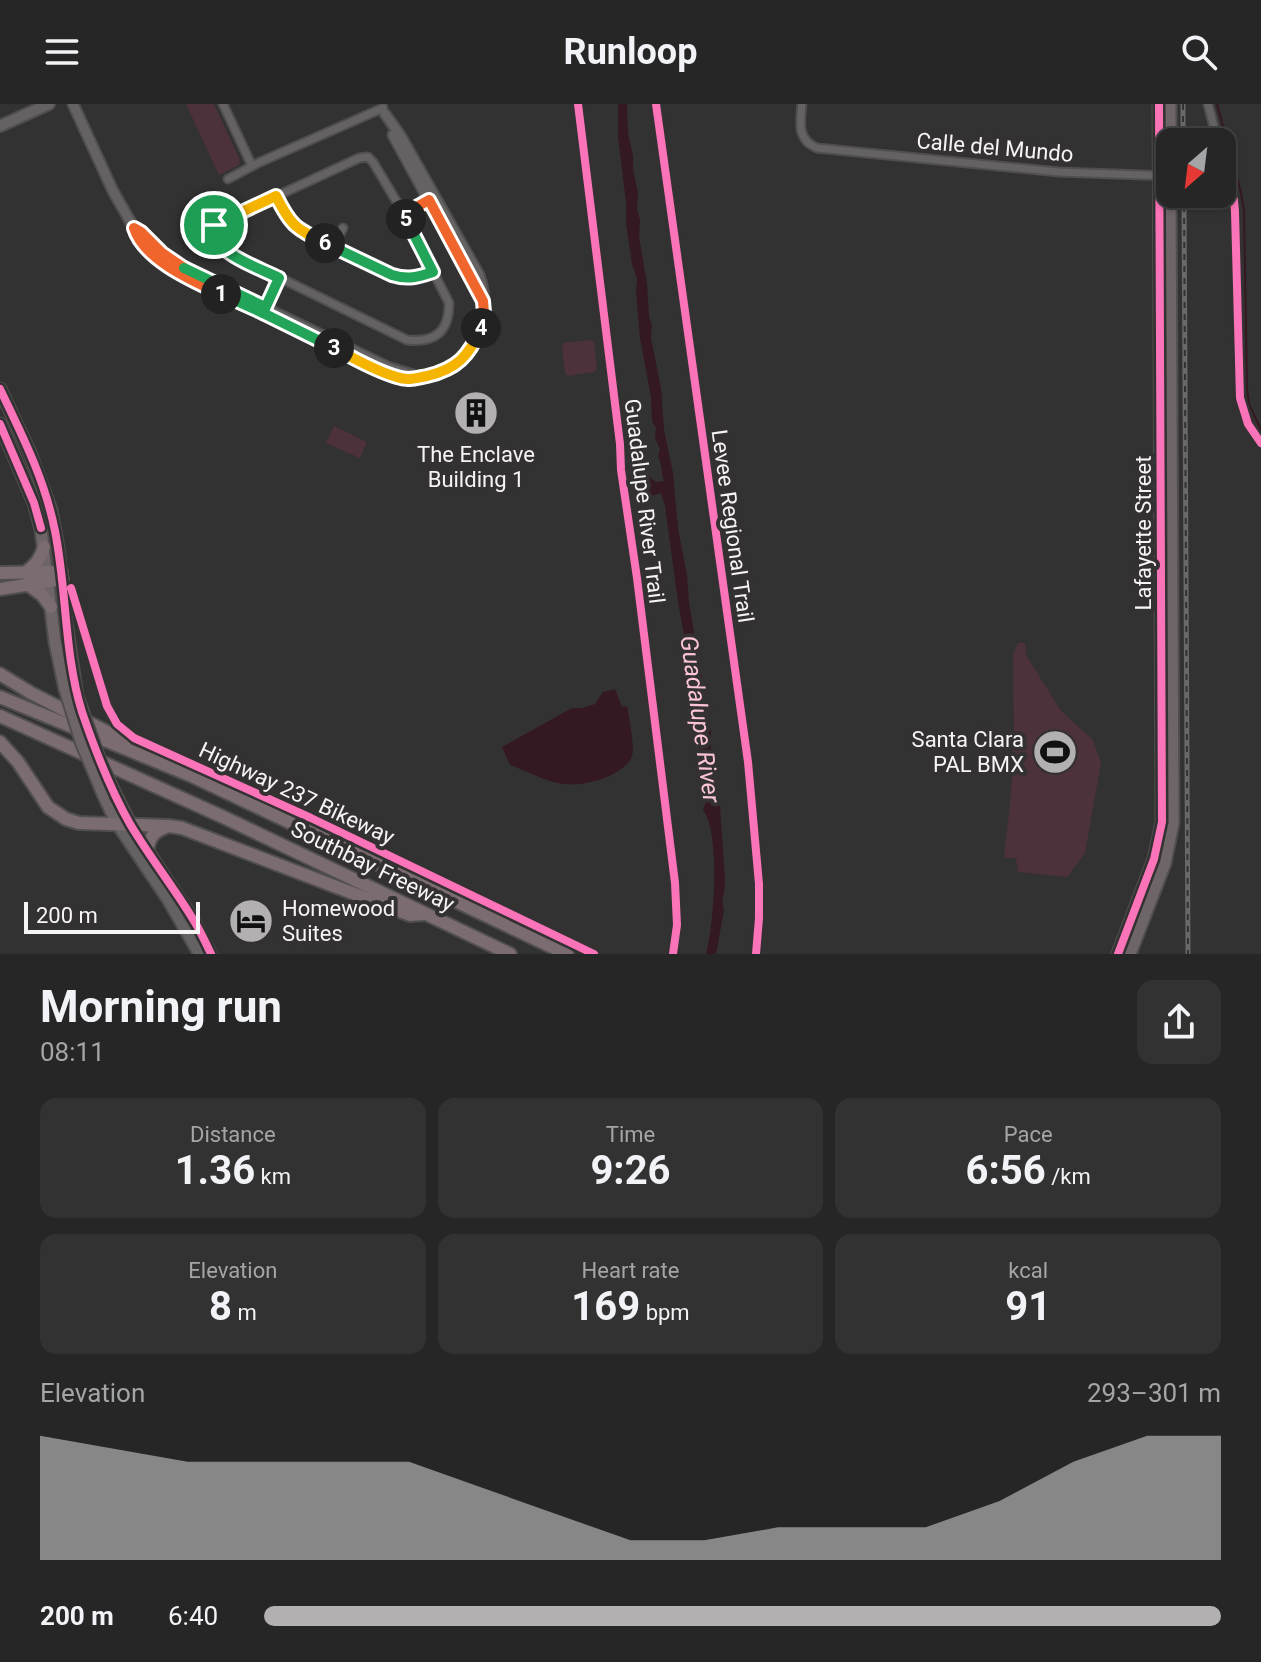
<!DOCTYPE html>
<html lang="en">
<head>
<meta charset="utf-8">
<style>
	body { margin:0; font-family:Roboto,sans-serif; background:#323232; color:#f1f3f6; height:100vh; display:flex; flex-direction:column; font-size:30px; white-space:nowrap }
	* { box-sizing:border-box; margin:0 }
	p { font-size:26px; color:#a4a5a7 }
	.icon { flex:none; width:44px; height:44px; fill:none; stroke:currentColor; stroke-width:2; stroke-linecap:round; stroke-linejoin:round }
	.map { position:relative; height:850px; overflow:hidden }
	.drawer { display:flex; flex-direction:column; background:#262626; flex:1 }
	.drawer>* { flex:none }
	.needle { width:52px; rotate:208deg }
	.controls { position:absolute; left:1156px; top:24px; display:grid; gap:16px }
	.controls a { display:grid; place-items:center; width:80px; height:80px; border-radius:16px; background:#262626; box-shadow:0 2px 6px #0004,0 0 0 2px #424343; font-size:40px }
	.scale { position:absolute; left:24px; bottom:20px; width:176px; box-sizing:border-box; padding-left:8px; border:4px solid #f6f4f5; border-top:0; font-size:22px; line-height:28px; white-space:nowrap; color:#f6f4f5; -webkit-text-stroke:6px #343132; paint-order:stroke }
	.pin { position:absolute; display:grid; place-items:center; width:68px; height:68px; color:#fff; margin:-34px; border:4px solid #fff; border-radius:50%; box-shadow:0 2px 8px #0007 }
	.km { position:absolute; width:40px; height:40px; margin:-20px; border-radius:50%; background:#222; color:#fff; font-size:22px; line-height:40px; text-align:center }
	.round { display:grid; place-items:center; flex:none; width:84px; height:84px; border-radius:16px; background:#323232 }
	.headline { display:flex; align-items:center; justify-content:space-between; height:136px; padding:0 40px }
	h1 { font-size:44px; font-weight:700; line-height:60px }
	.metrics { display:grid; grid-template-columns:repeat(3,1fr); gap:12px; height:136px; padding:8px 40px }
	.metrics div { display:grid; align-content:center; border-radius:16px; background:#323232; text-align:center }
	.metrics b { font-size:40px; font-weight:700 }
	.metrics small { font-size:22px; font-weight:400 }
	.metrics p { font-size:22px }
	.chart { height:224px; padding:16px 40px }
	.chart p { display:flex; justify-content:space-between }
	.chart svg { width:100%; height:144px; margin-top:8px; fill:#b2b0b1; opacity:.7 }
	ul { padding:0 40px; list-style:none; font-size:26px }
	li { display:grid; grid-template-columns:128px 96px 1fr; align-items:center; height:60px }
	li i { height:20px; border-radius:10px; background:#b2b0b1 }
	header { display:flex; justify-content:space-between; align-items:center; height:104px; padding:0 40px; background:#262626; font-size:36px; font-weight:700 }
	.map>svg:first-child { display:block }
</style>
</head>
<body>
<header><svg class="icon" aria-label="menu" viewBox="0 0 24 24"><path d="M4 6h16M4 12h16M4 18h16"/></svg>Runloop<svg class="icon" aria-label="search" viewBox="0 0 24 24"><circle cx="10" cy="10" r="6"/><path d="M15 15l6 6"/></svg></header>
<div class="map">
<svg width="1261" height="850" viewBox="0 0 1261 850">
	<rect width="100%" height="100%" fill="#333232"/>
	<g fill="#4d313b">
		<path d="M186,0H214L240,56L239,61L219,71Z"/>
		<path d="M591,236L594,239L597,265L594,268L568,272L565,269L562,243L564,239Z"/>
		<path d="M334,322L367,338L360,354L326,339Z"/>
		<path d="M1018,539H1025L1026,551L1061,607L1093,636L1101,659L1085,749L1067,773L1018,768L1016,754H1004L1011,691L1014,629L1013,551Z"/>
	</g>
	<g fill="#341822">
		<path d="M618,0H627L628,29L633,52V65L638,89L637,104L640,116L639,132L647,180L649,213L652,221L651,234L661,284L664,326L673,369L678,424L687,471L689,499L705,592L706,609L711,627V658L720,702L725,777L724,789L722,796L724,806L716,850H706C714,821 721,730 703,706L706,698L704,688L707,678L702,668L692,598L690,563L678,498L665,402L661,389L645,394L647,384L640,372L644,369L656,378L664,377C661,368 662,360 658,352L660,345L655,334L656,324L652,317L651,293L640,234L636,186L637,175L632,160L626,119V99L618,32Z"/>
		<path d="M615,585L622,603L627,602C629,613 635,642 632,652C630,660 622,664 615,669C606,674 597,677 586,679C555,685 538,671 510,661L502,643L572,604H583L595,600L603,588Z"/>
	</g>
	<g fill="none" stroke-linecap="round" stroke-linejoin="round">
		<path stroke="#341822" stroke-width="2" d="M1217,0L1241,89L1244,106L1247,284L1249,300L1261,326"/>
		<g stroke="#504e4f" stroke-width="11">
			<g id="minor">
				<path d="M223,0L252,62"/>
				<path d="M802,0C800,19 797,36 817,44L1059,68L1170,72"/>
				<path d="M1208,0L1218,38"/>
				<path d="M368,53L373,58L404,110L449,199C449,228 435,239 407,236L223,146L211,129L214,121L359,54Z"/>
				<path d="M1222,53L1234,96L1235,108L1240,294L1248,320L1261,339"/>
				<path d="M228,75L260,58L383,4"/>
				<path d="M276,92L284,109L294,122L333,143L392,171L403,174L414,175L433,168"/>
				<path d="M404,110L430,95"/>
				<path d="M199,132L211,129"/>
				<path d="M333,143L343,124"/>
				<path d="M264,207L279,174"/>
			</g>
		</g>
		<g stroke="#504e4f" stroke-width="13">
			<g id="tertiary">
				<path d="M73,0L113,87L134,124L137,133L159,155L188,174L387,269C404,277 411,275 429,271C476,260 494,214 479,171L400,31L385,10"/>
				<path d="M393,31L482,194"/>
				<path d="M134,124L141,128L162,149L191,168L390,264L420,273"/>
			</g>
		</g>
		<g stroke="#504e4f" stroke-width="14">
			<g id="secondary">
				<path d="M0,22L49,0"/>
				<path d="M117,720L168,796L199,850"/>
				<path d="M131,721L192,813L211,850"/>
			</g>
		</g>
		<g stroke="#504e4f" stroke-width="15">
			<g id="primary">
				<path d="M1170,0V38"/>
				<path d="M0,285L30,349L51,406L58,444L66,519L77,592"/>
				<path d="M0,320L34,399L41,425L55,538L65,585"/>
				<path d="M104,692L117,720"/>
				<path d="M118,696L131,721"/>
				<path d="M1118,850L1154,755L1162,718L1159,0"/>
				<path d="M1130,850L1165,759L1173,719L1170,90"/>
			</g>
		</g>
		<g stroke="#504e4f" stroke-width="16">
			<g id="motorway">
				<path d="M26,468C36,461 41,454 44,443"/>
				<path d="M0,469L61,468"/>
				<path d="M27,480L42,491L51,503"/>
				<path d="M0,485L62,475"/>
				<path d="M0,570L31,589L125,637"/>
				<path d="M0,593L192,672L567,850"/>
				<path d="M0,612L221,712L510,850"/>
				<path d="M0,638L18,658L48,703L66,715L79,719L169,722L182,724L410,811L424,810"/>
				<path d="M147,746C150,733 153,728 166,723"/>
			</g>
		</g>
		<use href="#minor" stroke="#646263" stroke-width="7"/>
		<use href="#tertiary" stroke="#646263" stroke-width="9"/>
		<use href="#secondary" stroke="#646263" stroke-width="10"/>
		<use href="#primary" stroke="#6e6568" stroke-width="11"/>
		<use href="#motorway" stroke="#7a6c71" stroke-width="12"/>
		<g stroke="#6a6869" stroke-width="5">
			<g id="rail">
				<path d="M1183,0V38"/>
				<path d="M1184,90L1188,850"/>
			</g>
		</g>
		<use href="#rail" stroke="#343132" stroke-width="2" stroke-dasharray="6" stroke-linecap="butt"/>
		<g stroke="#504e4f" stroke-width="15" stroke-linecap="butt">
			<g id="primary-bridge">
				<path d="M65,585L82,640L104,692"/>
				<path d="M77,592L101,660L118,696"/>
			</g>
		</g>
		<use href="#primary-bridge" stroke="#6e6568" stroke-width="11"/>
		<g stroke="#343132" stroke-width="13">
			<g id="cycleway">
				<path d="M578,0L620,340L621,366L637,474L675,779L677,821L673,850"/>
				<path d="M656,0L748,658L759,780V814L756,850"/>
				<path d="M1222,53L1234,96L1235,108L1240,294L1248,320L1261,339"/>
				<path d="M0,285C22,331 45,376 55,427C67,487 64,550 82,608C95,646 110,685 130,720C149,752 172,781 191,812C199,824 205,837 211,850"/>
				<path d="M0,320L34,399L41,424"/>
				<path d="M71,484L107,602L117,620L134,634L311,714L594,850"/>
				<path d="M1118,850L1154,755L1162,718L1159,0"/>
			</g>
		</g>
		<use href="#cycleway" stroke="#fb73b8" stroke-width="8"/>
	</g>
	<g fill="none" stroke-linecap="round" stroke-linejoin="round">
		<g stroke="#fff" stroke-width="16">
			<path id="split-1" d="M214,121L211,129C222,152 257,163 279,174L263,209L221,190"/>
		</g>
		<g stroke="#fff" stroke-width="16">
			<path id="split-2" d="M184,164L162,149L141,128L134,124C144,156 193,177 221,190"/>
		</g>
		<g stroke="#fff" stroke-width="16">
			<path id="split-3" d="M184,164L265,203L263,209L334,244"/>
		</g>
		<g stroke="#fff" stroke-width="16">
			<path id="split-4" d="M334,244C354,254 375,267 397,273C408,277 416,274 427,272C457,265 469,252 481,224"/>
		</g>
		<g stroke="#fff" stroke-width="16">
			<path id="split-5" d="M406,115L404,110L429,96L483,197L484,209L481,224"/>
		</g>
		<g stroke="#fff" stroke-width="16">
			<path id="split-6" d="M325,139L392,171C408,176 418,173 433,168L406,115"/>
		</g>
		<g stroke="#fff" stroke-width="16">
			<path id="split-7" d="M214,121L276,92C291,122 295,124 325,139"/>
		</g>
		<use href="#split-1" stroke="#22a559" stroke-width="10"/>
		<use href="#split-2" stroke="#f0652b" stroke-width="10"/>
		<use href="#split-3" stroke="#22a559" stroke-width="10"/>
		<use href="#split-4" stroke="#f5b400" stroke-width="10"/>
		<use href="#split-5" stroke="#f0652b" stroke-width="10"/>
		<use href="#split-6" stroke="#22a559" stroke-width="10"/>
		<use href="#split-7" stroke="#f5b400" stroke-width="10"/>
	</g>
	<defs>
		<g id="building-disc" transform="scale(2.3)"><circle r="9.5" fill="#b2b0b1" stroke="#343132"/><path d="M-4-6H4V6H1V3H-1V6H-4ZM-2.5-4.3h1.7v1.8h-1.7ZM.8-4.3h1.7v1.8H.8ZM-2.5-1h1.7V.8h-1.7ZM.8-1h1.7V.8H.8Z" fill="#111"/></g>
		<g id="stadium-disc" transform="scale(2.3)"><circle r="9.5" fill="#b2b0b1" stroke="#343132"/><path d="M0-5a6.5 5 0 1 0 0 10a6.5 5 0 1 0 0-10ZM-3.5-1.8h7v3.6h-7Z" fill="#111"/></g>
		<g id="hotel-disc" transform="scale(2.3)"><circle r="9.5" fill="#b2b0b1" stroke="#343132"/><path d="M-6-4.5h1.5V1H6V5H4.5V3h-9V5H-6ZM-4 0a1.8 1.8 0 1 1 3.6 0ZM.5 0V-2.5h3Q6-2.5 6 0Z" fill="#111"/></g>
	</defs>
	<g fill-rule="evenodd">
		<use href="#building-disc" x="476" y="309"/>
		<use href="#stadium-disc" x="1055" y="648"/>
		<use href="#hotel-disc" x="251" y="817"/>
	</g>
	<g text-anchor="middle" stroke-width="8" stroke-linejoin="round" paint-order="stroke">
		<g font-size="22" fill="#f6f4f5" stroke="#343132">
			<text transform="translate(995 43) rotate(5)" y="8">Calle del Mundo</text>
			<text transform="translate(645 397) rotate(83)" y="8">Guadalupe River Trail</text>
			<text transform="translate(733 422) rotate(82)" y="8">Levee Regional Trail</text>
			<text transform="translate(1143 429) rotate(-90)" y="8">Lafayette Street</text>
			<text transform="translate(297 689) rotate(25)" y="8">Highway 237 Bikeway</text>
			<text transform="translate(373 762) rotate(26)" y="8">Southbay Freeway</text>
		</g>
		<g font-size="22" fill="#f6f4f5" stroke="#343132">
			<text x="476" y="358">The Enclave<tspan x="476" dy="25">Building 1</tspan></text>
			<text x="1024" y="643" text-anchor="end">Santa Clara<tspan x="1024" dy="25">PAL BMX</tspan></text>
			<text x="282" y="812" text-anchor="start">Homewood<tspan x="282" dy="25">Suites</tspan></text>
		</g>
		<g font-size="24" font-style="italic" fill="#fcc6d7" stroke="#343132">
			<text transform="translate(700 615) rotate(82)" y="8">Guadalupe River</text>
		</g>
	</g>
</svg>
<div class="controls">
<a><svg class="needle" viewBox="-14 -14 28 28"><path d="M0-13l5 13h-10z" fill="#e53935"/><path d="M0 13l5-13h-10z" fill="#a4a5a7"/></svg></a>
</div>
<div class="scale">200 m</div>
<div class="pin" style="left:214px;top:121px;background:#1e9e55"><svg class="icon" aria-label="arrive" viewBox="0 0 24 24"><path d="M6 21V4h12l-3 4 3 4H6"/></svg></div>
<b class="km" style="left:221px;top:190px">1</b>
<b class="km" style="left:334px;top:244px">3</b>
<b class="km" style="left:481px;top:224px">4</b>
<b class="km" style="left:406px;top:115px">5</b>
<b class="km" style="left:325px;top:139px">6</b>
</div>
<section class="drawer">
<div class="headline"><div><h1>Morning run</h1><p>08:11</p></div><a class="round"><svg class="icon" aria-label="share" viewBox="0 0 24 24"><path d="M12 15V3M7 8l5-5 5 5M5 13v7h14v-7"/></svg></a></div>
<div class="metrics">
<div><p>Distance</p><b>1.36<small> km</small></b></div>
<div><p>Time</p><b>9:26</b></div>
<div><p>Pace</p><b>6:56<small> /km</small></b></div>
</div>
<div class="metrics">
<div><p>Elevation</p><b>8<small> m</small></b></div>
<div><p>Heart rate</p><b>169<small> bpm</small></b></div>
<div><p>kcal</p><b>91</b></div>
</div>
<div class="chart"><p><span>Elevation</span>293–301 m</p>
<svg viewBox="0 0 160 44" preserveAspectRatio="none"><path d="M0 44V6L10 10L20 14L30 14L40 14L50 14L60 22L70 30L80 38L90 38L100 34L110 34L120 34L130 26L140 14L150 6L160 6V44z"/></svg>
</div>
<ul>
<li><b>200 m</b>6:40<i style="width:100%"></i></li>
</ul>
</section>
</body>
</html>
